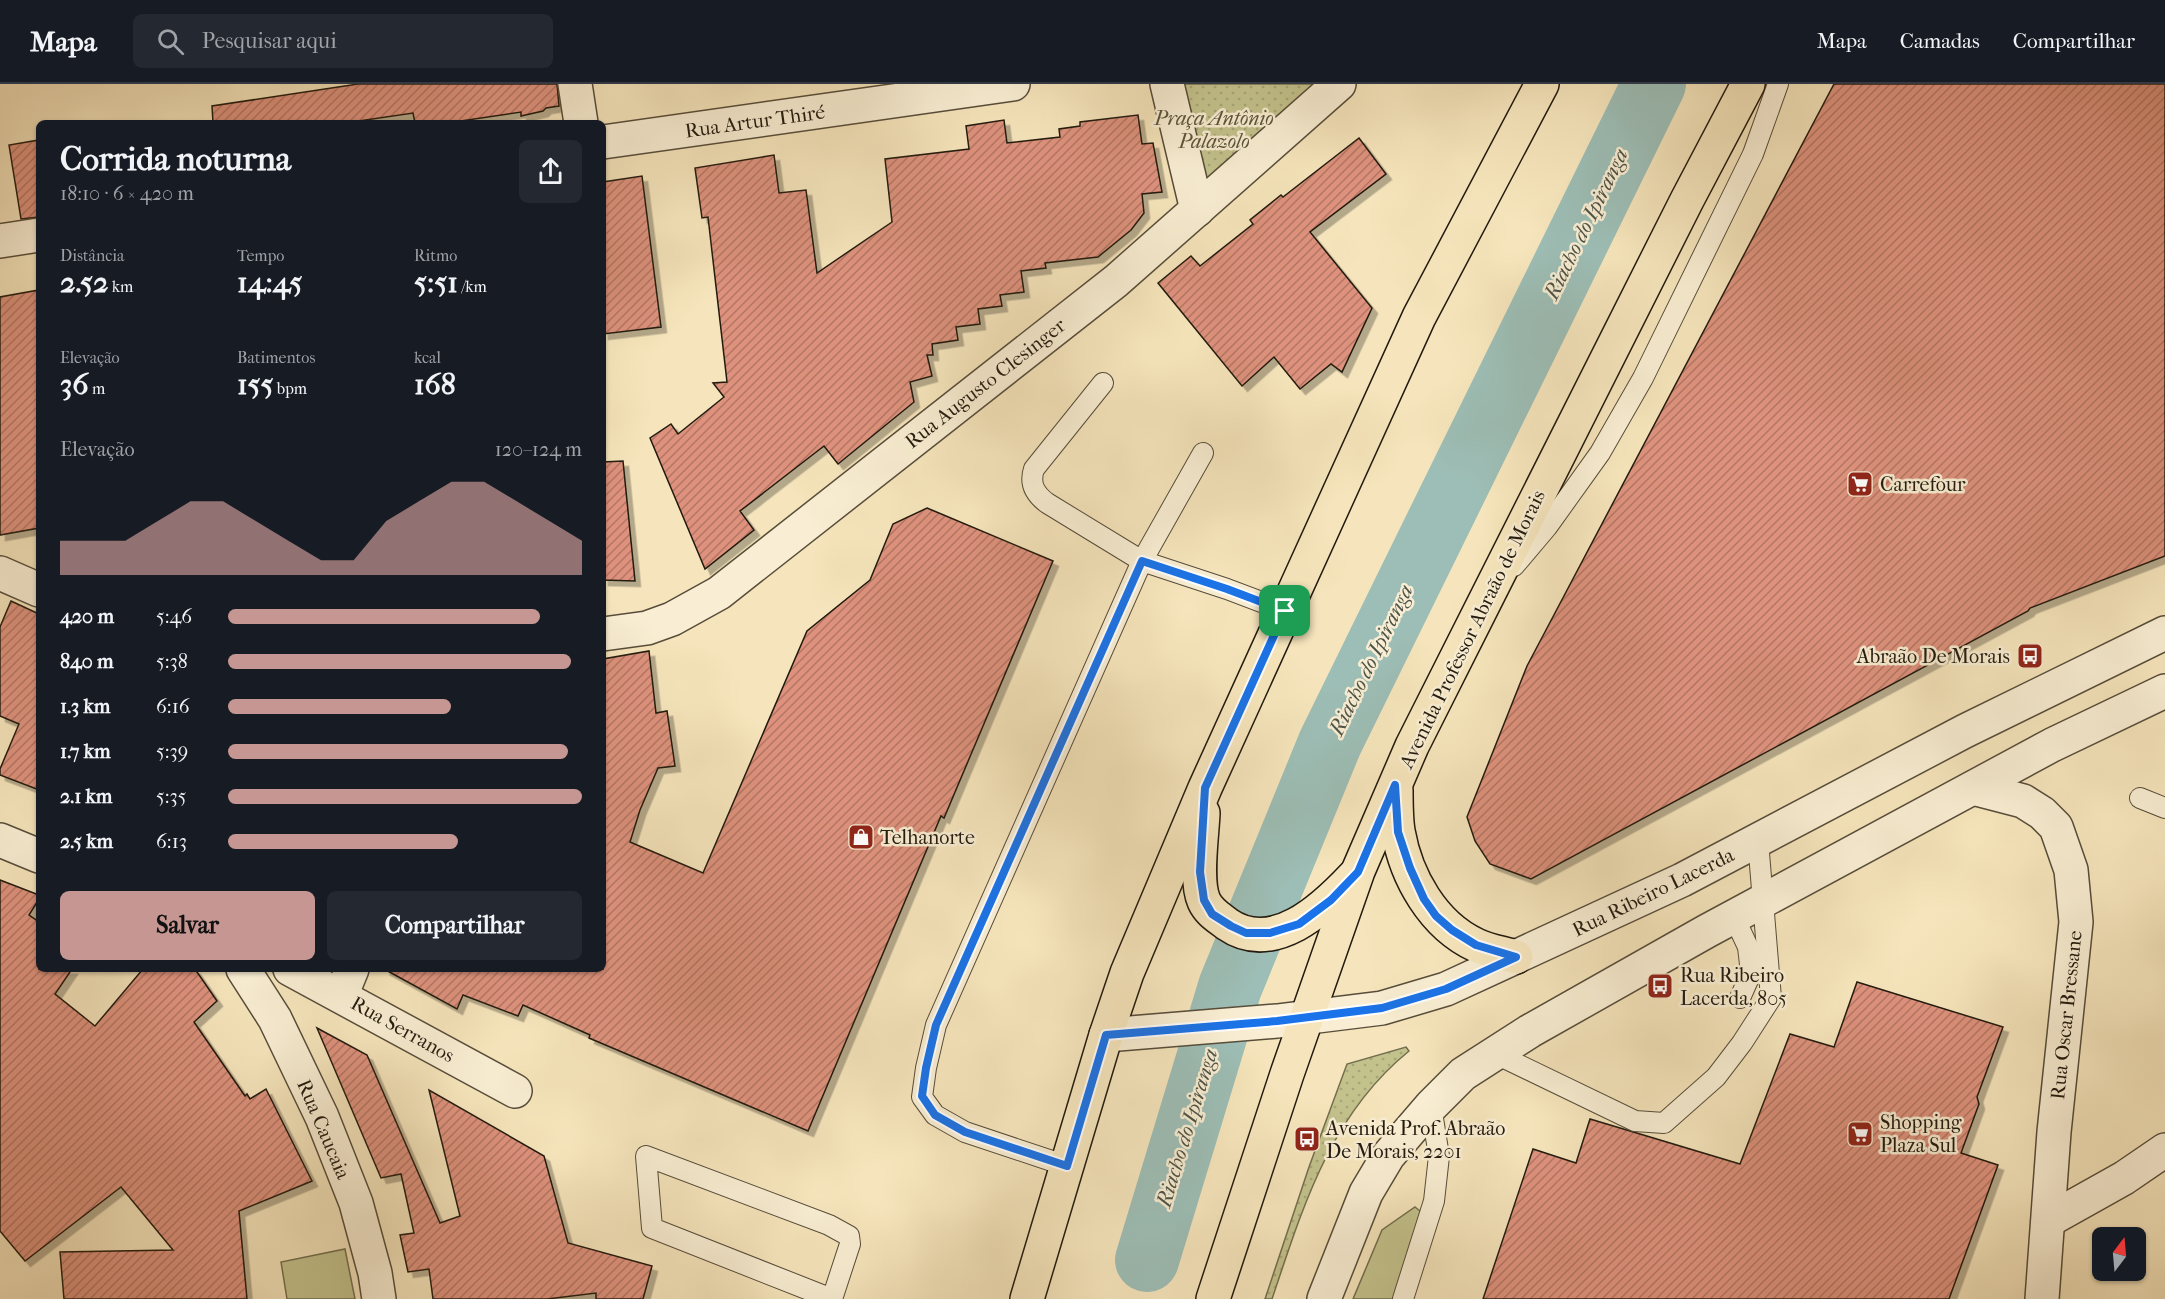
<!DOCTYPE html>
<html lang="pt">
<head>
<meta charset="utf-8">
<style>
	body { margin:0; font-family:"IM FELL French Canon",serif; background:#242831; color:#f1f3f6; height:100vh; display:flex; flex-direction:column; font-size:22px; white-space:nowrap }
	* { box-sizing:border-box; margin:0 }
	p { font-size:20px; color:#9ea1a6 }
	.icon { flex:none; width:33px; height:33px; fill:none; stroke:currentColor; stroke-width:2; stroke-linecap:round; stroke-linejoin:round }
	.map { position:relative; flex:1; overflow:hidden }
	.panel { position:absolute; left:36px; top:36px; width:570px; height:852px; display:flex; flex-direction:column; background:#171b24; border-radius:9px; box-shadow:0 2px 4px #0004 }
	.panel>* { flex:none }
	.needle { width:39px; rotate:16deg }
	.tools { position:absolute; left:2092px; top:1143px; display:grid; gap:12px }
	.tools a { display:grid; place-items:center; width:54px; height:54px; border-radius:9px; background:#171b24; box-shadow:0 2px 4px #0004; font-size:30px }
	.pin { position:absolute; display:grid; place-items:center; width:51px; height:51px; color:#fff; margin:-26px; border-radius:12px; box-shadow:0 3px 9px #0006 }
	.round { display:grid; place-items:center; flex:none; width:63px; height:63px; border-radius:9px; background:#242831 }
	.headline { display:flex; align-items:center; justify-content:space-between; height:102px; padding:0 24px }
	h1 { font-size:33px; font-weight:700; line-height:45px }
	.stats { display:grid; grid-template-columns:repeat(3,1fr); gap:9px; height:102px; padding:6px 24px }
	.stats div { display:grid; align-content:center }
	.stats b { font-size:30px; font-weight:700 }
	.stats small { font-size:16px; font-weight:400 }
	.stats p { font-size:16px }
	.chart { height:168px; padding:12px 24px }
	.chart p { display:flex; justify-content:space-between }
	.chart svg { width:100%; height:108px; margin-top:6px; fill:#c59692; opacity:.7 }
	.primary-button { display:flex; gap:12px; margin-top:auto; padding:12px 24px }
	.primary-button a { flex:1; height:69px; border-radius:9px; background:#c59692; color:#111; font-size:24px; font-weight:700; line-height:69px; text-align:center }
	.primary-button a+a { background:#242831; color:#f1f3f6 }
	ul { padding:0 24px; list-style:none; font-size:20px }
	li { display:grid; grid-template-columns:96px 72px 1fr; align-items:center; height:45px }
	li i { height:15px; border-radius:8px; background:#c59692 }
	header { display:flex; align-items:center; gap:36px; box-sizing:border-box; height:84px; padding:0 30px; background:#171b24; border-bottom:2px solid #363941 }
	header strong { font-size:28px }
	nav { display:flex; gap:33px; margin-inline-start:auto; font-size:21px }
	.search { width:420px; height:54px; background:#242831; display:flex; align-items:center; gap:15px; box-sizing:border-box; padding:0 21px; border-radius:9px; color:#9ea1a6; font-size:22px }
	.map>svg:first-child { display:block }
</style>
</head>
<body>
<header>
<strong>Mapa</strong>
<div class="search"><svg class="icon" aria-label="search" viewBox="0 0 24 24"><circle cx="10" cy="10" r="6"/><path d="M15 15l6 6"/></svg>Pesquisar aqui</div>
<nav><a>Mapa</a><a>Camadas</a><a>Compartilhar</a></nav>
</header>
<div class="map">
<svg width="2165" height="1215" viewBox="0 0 2165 1215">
	<defs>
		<pattern id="park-dots" width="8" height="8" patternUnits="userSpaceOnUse" patternTransform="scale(1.5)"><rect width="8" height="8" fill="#c3c28c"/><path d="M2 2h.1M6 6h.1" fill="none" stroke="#a7a678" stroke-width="1.8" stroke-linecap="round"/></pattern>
		<pattern id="building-hatch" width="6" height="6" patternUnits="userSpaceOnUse" patternTransform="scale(1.5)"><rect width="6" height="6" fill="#de927d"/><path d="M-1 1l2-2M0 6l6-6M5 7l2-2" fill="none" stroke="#b47665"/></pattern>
		<filter id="shadow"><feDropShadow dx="5.5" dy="5.5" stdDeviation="0" flood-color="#0004"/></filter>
	</defs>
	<rect width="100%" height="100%" fill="#f6e5bc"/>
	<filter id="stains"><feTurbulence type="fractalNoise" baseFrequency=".00333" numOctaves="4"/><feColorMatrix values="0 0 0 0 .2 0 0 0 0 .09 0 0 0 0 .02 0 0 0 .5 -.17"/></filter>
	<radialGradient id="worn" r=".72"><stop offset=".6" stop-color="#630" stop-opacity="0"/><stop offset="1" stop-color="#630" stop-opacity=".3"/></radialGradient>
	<g fill="#c3c28c" stroke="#726e4e" stroke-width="1.5">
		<path d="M1415,1123L1425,1131L1395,1215H1353L1382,1146Z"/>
		<path d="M345,1165L355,1215H287L281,1178Z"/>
	</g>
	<g fill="url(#park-dots)" stroke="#726e4e" stroke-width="1.5">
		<path d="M1151,0H1331L1192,126Z"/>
		<path d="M1406,963L1409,967C1330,1031 1303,1123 1272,1215H1265L1309,1083L1347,980Z"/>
	</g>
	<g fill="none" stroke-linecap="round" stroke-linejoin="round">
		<path stroke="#9dbeb6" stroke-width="64" d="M1147,1176L1230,903L1330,659L1654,0"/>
	</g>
	<g fill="url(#building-hatch)" stroke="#221a0f" stroke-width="1.5" filter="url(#shadow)">
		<path d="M358,0H557L559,22L546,24L543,27L521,32V28L447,39H415L413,29L345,39H213L212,22Z"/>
		<path d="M1834,0H2165V472L2030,524L2028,527L1531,795L1490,780L1475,757L1467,733L1527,582Z"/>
		<path d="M1138,31L1142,60L1153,59L1162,108L1142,110L1144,129L1131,146L1098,173L1045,179L1046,184L1021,187L1024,208L1000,211L1002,222L978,225L980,240L956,243L958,256L932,260L933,271H927L932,292L910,298L914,318L838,380L824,362L740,427L754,446L705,485L650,354L671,340L678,350L724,313L713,299L727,298L708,133L702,134L695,84L774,71L779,109L806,106L817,189L892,138L885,75L969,65L966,42L1004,36L1007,59L1060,53L1059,45L1080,42V38Z"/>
		<path d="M1359,54L1386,90L1310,148L1372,224L1342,288L1331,280L1300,305L1274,273L1242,302L1158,199L1191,172L1200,182L1253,140L1250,136L1281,111L1283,113Z"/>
		<path d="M39,56V133L21,135L9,61Z"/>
		<path d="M642,92L661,243L603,250V98Z"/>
		<path d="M39,206V444L0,451V213Z"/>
		<path d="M623,377L635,497L603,496V378Z"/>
		<path d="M927,424L1053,477L944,734L941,732L808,1047L589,954L590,951L523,921L518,932L463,911L457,925L384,885H603V575L649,567L656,629L667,627L675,682L658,684L640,726L630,758L703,789L807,547L870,496L893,440Z"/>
		<path d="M11,517L39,530V706L0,691V685L19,640L0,632V543Z"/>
		<path d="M0,796L39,811V815L29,831L39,838V885H72L55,910L95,942L143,885H195L217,917L194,938L245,1012L247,1010L250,1015L266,1005L312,1097L239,1127L247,1215H64L60,1168L173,1166L121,1103L25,1177L0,1147Z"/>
		<path d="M1857,898L2003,943L1977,1013L1979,1020L1961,1069L1998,1081L1949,1215H1483L1533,1065L1576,1079L1590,1035L1740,1080L1790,950L1834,963Z"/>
		<path d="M317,944L367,971L440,1139L460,1132L429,1006L544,1072L568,1159L652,1182L643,1215H596V1209L547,1215H433L429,1185L408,1188L400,1151L414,1149L401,1090L381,1094Z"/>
	</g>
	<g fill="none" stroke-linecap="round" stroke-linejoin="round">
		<g stroke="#574d3a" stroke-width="22">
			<g id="service">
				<path d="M1103,299L1034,385C1029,400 1035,410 1047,419L1142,477L1203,369"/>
				<path d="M1514,482L1547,443L1600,369L1643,294L1753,70L1778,0"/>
				<path d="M2140,714L2165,724"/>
				<path d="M1734,833L1748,863L1751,889L1740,914"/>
				<path d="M1494,969L1635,1037L1664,1039L1716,993L1742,959L1771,914L1758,757"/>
				<path d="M646,1072L829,1141L849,1152L850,1160L832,1215L652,1144Z"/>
				<path d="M1067,1082L965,1048L935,1031L922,1013L926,984L936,941L1142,477L1227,505L1285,527"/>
				<path d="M1403,1215L1434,1117L1439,1072L1431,1022"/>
			</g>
		</g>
		<g stroke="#574d3a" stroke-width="36">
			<g id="minor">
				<path d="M575,0L581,39"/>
				<path d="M1167,0L1197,126"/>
				<path d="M603,58L1013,0"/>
				<path d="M0,157L39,151"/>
				<path d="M0,489L39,506"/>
				<path d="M603,550L647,544L672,535L719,509L1116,197L1339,0"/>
				<path d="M1973,704L2023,717L2042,729L2056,743L2071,786L2076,838L2054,1048L2042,1215"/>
				<path d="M0,756L39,772"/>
				<path d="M243,885L275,935L322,1033L356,1119L375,1189L379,1215"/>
				<path d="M290,885L515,1007"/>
				<path d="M341,912L352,885"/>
				<path d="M2049,1136L2124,1094L2165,1066"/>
			</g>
		</g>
		<g stroke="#574d3a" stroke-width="36">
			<g id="tertiary">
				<path d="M1106,951L1277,937L1382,924L1446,905L1682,796L1965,647L2165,549"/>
				<path d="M1324,1215L1366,1109L1388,1072L1431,1022L1463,990L1530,947L1707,847L2052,661L2165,607"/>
			</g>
		</g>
		<g stroke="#221a0f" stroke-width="36">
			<g id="primary">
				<path d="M1396,706C1396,719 1396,734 1398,747C1406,793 1433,841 1476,861C1488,867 1503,869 1516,873"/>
				<path d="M1203,729C1202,753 1195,797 1204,817C1209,828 1218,833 1227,840C1273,872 1323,825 1354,792"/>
				<path d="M1027,1215L1106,951L1127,889L1205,704L1419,233L1542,0"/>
				<path d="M1213,1215L1287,990L1358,787L1412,662L1687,116L1748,0"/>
			</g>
		</g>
		<use href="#service" stroke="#f9eed3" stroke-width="20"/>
		<use href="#minor" stroke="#f9eed3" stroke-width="33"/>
		<use href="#tertiary" stroke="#f9eed3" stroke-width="33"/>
		<use href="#primary" stroke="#f6e5bc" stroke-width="33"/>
	</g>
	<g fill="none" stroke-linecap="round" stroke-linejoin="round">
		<g stroke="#fff" stroke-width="12">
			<path id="route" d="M1142,477L1227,505L1285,527L1205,704L1200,788L1204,816L1212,830L1231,842L1246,849H1270L1299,840L1331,816L1358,788L1395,701L1398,748L1410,784L1424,815L1436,832L1452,846L1476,861L1516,873L1446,905L1382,924L1277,937L1106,951L1067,1082L965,1048L935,1031L922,1012L926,984L936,941Z"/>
		</g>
		<use href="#route" stroke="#1a73e8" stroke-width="8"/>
	</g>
	<defs>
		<g id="supermarket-square" transform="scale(1.35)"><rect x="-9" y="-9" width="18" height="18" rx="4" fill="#8f2418" stroke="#f9eed3"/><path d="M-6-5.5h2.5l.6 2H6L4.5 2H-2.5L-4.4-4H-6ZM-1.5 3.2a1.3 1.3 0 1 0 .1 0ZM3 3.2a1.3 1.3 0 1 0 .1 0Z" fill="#fff"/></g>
		<g id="bus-square" transform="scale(1.35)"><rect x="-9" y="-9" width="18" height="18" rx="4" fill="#8f2418" stroke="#f9eed3"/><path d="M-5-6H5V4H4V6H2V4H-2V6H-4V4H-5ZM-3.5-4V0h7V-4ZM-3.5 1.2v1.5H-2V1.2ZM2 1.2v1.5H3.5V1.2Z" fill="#fff"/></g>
		<g id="shop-square" transform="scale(1.35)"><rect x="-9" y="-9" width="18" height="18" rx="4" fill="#8f2418" stroke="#f9eed3"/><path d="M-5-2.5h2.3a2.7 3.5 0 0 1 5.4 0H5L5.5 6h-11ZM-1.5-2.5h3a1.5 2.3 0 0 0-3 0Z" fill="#fff"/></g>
	</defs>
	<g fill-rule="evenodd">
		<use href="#supermarket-square" x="1860" y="400"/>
		<use href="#bus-square" x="2030" y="572"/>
		<use href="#shop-square" x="861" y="753"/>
		<use href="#bus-square" x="1660" y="902"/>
		<use href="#supermarket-square" x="1860" y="1050"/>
		<use href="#bus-square" x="1307" y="1055"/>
	</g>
	<g text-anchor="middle" stroke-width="5" stroke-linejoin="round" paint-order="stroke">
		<g font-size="20" font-style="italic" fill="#5a553b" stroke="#f9eed3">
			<text x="1214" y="41">Praça Antônio<tspan x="1214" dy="23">Palazolo</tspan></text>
		</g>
		<g font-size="20" fill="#221a0f" stroke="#f9eed3">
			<text transform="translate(755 37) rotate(-8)" y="7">Rua Artur Thiré</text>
			<text transform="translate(985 299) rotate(-38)" y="7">Rua Augusto Clesinger</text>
			<text transform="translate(1472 545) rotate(-64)" y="7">Avenida Professor Abraão de Morais</text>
			<text transform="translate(1653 808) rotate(-26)" y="7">Rua Ribeiro Lacerda</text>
			<text transform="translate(2066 931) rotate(-84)" y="7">Rua Oscar Bressane</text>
			<text transform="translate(403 945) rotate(29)" y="7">Rua Serranos</text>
			<text transform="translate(324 1045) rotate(67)" y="7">Rua Caucaia</text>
		</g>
		<g font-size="20" fill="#221a0f" stroke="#f9eed3" text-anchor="start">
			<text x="1880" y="407">Carrefour</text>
			<text x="2010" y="579" text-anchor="end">Abraão De Morais</text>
			<text x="880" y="760">Telhanorte</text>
			<text x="1680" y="898">Rua Ribeiro<tspan x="1680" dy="23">Lacerda, 805</tspan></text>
			<text x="1880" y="1045">Shopping<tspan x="1880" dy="23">Plaza Sul</tspan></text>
			<text x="1326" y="1051">Avenida Prof. Abraão<tspan x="1326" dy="23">De Morais, 2201</tspan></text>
		</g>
		<g font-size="21" font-style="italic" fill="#4d5349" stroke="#f9eed3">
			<text transform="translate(1586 140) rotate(-64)" y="7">Riacho do Ipiranga</text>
			<text transform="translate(1371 576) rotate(-64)" y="7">Riacho do Ipiranga</text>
			<text transform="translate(1187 1044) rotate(-73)" y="7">Riacho do Ipiranga</text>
		</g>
	</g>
	<rect width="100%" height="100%" filter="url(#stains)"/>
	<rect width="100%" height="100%" fill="url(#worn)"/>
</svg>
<div class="tools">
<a><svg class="needle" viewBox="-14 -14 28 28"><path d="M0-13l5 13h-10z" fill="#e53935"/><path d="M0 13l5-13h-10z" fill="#9ea1a6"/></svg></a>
</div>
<div class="pin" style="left:1285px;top:527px;background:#1e9e55"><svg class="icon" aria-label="arrive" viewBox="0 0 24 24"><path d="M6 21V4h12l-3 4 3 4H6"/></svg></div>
<section class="panel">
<div class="headline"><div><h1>Corrida noturna</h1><p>18:10 · 6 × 420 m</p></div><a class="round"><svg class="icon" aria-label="share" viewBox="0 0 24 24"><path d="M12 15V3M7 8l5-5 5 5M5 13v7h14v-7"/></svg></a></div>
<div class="stats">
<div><p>Distância</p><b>2.52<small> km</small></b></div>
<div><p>Tempo</p><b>14:45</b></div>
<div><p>Ritmo</p><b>5:51<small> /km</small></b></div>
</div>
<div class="stats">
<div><p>Elevação</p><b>36<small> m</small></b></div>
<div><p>Batimentos</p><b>155<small> bpm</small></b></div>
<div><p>kcal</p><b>168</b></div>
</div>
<div class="chart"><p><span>Elevação</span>120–124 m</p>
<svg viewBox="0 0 160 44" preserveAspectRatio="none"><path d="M0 44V30L10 30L20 30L30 22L40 14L50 14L60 22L70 30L80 38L90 38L100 22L110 14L120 6L130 6L140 14L150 22L160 30V44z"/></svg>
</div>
<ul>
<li><b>420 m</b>5:46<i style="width:88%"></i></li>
<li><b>840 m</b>5:38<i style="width:97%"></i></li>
<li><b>1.3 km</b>6:16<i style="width:63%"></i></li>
<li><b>1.7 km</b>5:39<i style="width:96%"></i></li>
<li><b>2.1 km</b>5:35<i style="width:100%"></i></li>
<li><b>2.5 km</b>6:13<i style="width:65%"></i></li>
</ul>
<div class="primary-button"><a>Salvar</a><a>Compartilhar</a></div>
</section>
</div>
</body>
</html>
